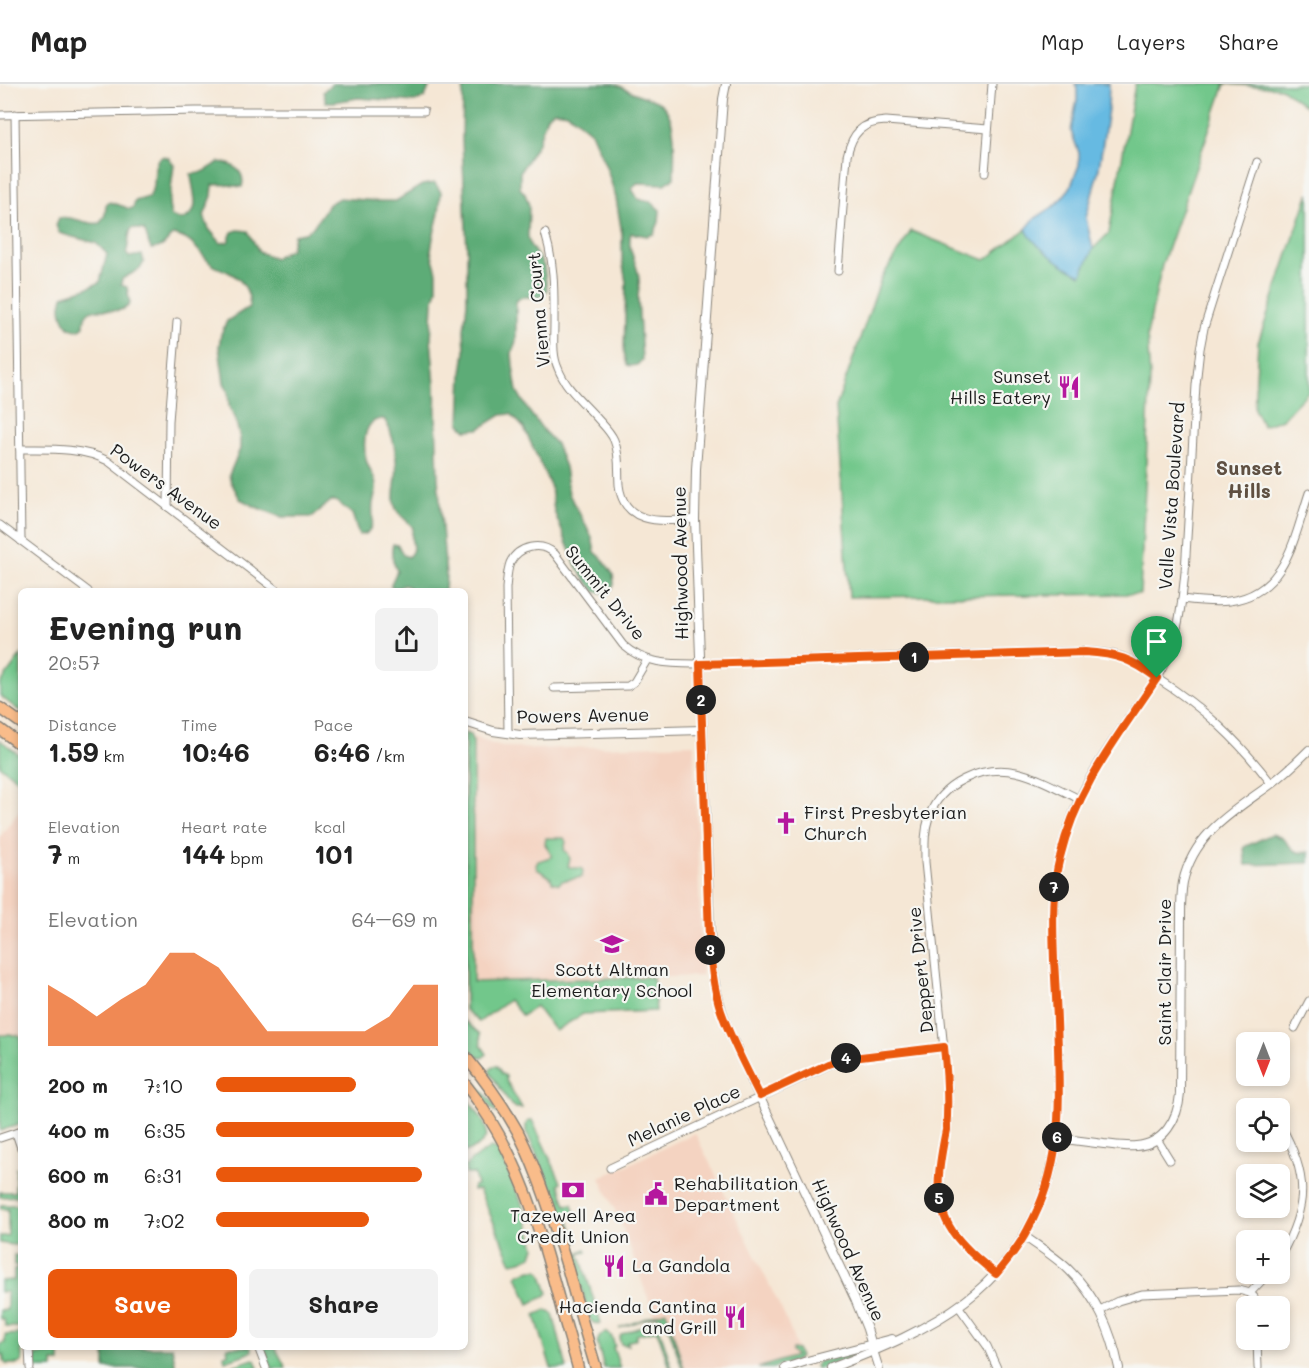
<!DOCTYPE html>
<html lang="en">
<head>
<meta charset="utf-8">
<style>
	body { margin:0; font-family:Mali,sans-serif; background:#f2f2f2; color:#222; height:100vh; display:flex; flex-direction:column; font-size:22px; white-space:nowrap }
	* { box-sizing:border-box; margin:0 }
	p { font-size:20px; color:#767676 }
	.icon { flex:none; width:33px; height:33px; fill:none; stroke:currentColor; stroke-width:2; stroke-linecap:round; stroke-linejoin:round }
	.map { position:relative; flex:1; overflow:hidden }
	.sheet { position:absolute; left:18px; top:504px; width:450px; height:762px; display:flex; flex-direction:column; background:#fff; border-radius:9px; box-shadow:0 3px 9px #0003 }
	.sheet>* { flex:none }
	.needle { width:39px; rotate:180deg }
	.tools { position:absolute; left:1236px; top:948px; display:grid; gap:12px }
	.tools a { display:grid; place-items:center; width:54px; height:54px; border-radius:9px; background:#fff; box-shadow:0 3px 9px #0003; font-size:30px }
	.pin { position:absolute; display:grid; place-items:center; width:51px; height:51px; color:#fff; margin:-62px -26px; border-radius:50% 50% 50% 0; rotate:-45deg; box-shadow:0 0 6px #0007 }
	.pin .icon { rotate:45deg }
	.km { position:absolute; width:30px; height:30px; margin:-15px; border-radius:50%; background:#222; color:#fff; font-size:16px; line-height:30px; text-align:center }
	.round { display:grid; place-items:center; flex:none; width:63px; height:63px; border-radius:9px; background:#f2f2f2 }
	.overview { display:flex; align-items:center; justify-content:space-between; height:102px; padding:0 30px }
	h1 { font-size:33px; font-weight:700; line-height:45px }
	.metrics { display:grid; grid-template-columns:repeat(3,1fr); gap:9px; height:102px; padding:6px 30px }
	.metrics div { display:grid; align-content:center }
	.metrics b { font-size:26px; font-weight:700 }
	.metrics small { font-size:16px; font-weight:400 }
	.metrics p { font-size:16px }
	.chart { height:168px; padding:12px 30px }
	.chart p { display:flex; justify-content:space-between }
	.chart svg { width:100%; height:108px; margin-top:6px; fill:#ea580c; opacity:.7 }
	.action { display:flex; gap:12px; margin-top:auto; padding:12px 30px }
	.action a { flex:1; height:69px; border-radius:9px; background:#ea580c; color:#fff; font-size:24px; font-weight:700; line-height:69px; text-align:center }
	.action a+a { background:#f2f2f2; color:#222 }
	ul { padding:0 30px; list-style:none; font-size:20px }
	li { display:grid; grid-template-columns:96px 72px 1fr; align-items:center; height:45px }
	li i { height:15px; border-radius:8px; background:#ea580c }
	header { display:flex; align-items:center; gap:36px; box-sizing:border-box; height:84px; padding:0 30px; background:#fff; border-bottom:2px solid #e0e0e0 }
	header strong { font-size:28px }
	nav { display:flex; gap:33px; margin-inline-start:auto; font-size:21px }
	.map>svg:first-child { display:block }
</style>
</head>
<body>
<header>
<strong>Map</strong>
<nav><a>Map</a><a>Layers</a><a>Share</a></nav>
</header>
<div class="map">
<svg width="1309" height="1284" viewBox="0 0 1309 1284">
	<rect width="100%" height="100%" fill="#f6f6f2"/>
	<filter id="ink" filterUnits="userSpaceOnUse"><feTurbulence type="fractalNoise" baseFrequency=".0167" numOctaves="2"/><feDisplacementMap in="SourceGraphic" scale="12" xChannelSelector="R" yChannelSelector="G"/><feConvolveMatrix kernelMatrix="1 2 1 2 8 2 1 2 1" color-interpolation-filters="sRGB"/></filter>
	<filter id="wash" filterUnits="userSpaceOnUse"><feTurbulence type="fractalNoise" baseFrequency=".008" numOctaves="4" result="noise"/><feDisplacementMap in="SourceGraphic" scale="24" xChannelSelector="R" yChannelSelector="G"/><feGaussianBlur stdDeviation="1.35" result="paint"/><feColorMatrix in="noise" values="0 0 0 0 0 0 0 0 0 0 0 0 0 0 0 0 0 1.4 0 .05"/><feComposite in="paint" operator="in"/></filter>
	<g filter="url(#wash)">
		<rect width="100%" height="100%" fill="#f5e7d5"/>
		<g fill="#f4d3c1">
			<path d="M473,653L498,662L534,665L694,660L702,892L473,898Z"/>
			<path d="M21,724V956L0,952V753Z"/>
			<path d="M695,1049L786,1235L801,1275L773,1284H683L665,1228L654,1231L621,1139L600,1094Z"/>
		</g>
		<g fill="#72c78b" stroke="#477254" stroke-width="1.5">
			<path d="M1135,0H1225L1162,181L1147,251L1150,294L1140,510L849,513L836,323L881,195L911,147L985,176L1026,145C1033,161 1065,183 1081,191L1093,165L1109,149Z"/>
			<path d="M1225,0H1309V25L1281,4Z"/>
			<path d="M1309,108V307L1282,335L1263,342L1254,325L1258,259Z"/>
			<path d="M21,571V628L0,612V600Z"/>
			<path d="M465,649L471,651V656H473V898L653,893L656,927L583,930L555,947L536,922L522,932L509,916L479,938L465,926Z"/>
			<path d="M0,656L21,672V698L0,682Z"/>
			<path d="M546,754H564L566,758L564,766L568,769L570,775L568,782L572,784H581L583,787L582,793L562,797L559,800L552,798L551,794L537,785L536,781L538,777L551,773V770L545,760Z"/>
			<path d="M465,937L480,950L481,961L487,970L482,974L476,972L465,960Z"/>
			<path d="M0,951H18L21,953V1040L0,1047Z"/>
			<path d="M493,982H497L502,990L506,992V996L522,1024H516L511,1021L490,989V986Z"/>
			<path d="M465,987L493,1019L497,1029L491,1025L465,990Z"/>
			<path d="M465,1012C481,1034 504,1055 465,1068Z"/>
			<path d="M532,1036L561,1098L559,1100L566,1121L572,1120L575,1131L568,1133L575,1156L577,1158L573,1159L568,1157L549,1099L526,1047V1042L527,1038Z"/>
			<path d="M491,1064L498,1066L501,1070L523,1122L535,1163L532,1172L521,1177L512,1179L479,1106H473V1102L477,1101L474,1090H466C466,1088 465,1086 465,1084C466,1077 485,1068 491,1064Z"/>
			<path d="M16,1084L19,1085L20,1112L0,1113V1108H15Z"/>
			<path d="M1,1121H21V1160L13,1161L0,1159V1152H7L8,1150V1125H1Z"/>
			<path d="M586,1165L587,1168L579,1169L601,1239C597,1240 592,1240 590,1235L573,1176L574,1171Z"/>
			<path d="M14,1171L21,1172V1243H7L5,1241L4,1235H0V1226H7V1208H0V1197L14,1196V1186L19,1183V1182L14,1181Z"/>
			<path d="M531,1186H538L541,1188L548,1209L544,1213L529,1220L517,1192L519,1190Z"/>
			<path d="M546,1226L553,1230L567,1284H551L535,1231Z"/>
			<path d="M666,1227L684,1284H682L667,1238L663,1233L655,1232L619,1244Z"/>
			<path d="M650,1239H655L659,1243L672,1284H670L657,1246L636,1251V1255L627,1258L628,1261L621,1260L619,1254L622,1250Z"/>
			<path d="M606,1248C612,1249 613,1257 615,1262L613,1263L620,1284H604L597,1258L600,1252Z"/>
			<path d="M21,1250L22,1277L18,1280H6L4,1277V1271H0V1260L5,1259V1251Z"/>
			<path d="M227,1263H251L252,1267L249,1269L225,1277L224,1271L228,1270Z"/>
			<path d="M264,1263H275L286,1284H272Z"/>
			<path d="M792,1265L797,1266L800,1273L797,1276L772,1284H758L796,1272L791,1268Z"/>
			<path d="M860,1267V1270L821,1284H816L815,1282L818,1278Z"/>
			<path d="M60,1269V1278H53V1284H36V1271Z"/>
			<path d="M253,1275L255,1276L258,1284H227Z"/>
		</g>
		<g fill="#5dac77" stroke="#3c644a" stroke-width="1.5">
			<path d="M332,0H430V1L425,13L415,18L358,14L334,18H326L323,8L328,3Z"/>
			<path d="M465,0H614C624,3 631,8 640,11C646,14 653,15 658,18C679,29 674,73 674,94L665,100L637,99L632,105L638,115L651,118L660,126L659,138L654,150L647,152L631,149C626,166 638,178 639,195C640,201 638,207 638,214C639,234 641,255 642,276L637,281L630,282L627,281L624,268L626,198L622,176V150L616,114L607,85L591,48L568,29L554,27L547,32L538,59L520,88V104L525,110L529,121L528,153L530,161L544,182L547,206L541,213H522L516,217V257L512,269L513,282L517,307L528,326L544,347L556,360L565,383L569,410L592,453L595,468L602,474L613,490L614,500L609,509L595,508L581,490L575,480L554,427L551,404L545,390L524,344L511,330L501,331L479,345L466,346L460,340L462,289L465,267L464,246L467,218V167L462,56L463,8Z"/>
			<path d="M164,72L169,74L174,81L169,121L171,132L181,136C204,129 192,108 191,90C204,90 209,84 219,78C233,79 246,88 242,103C232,102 223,99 213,101L212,112L204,132L209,145L221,159L228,158L232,148L238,146L248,147L259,168L274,174L291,165L294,151L305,149L313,143L329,120L339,114L379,117H396L422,101L435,99L441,108L439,129L433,154L431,167L437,188V205L433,219L431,255L435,301L438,394L446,492L445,507H409V503L404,501L398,504L391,503V500L397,487C393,478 390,470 393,460L398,461L403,471L408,473C414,468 413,464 412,457C411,453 412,448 413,444C408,436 397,431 395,422C392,413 395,404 396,394C398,378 394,348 384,335C363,334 363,360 366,375C368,384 375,392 376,401C377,408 374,413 373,419C371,432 377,439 366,450L359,451L352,430L336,417H331L312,433H282L258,424L240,415L231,398L229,391L240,365V354L235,334L229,322L228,307L224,299L219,263L221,250L227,237L249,223C251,209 243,196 230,189C223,185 215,184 209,178C197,166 192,154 173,151C164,160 164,164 151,165C147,158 148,152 144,146L132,144C127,151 130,161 126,169L129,173L142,171L144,178L140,185L122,195L121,201L127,203L130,220C116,238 84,210 84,242C71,254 61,234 61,222C61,220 63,213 63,212L92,202L100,198L107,170L96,159L69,152L59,149L56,141L59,134C74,131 86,142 100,139L105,131L106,121L110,118L125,123L129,125L133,124L135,117L149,113L154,102L155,83L158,75Z"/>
			<path d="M1272,750C1274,751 1280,753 1282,754C1293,763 1292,771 1309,768V779L1246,781L1245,776L1244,763Z"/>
			<path d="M96,1263H172L176,1284H105V1270L101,1264H96Z"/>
		</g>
		<path fill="#66bae2" stroke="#416b7f" stroke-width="1.5" d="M1075,0H1109L1108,25L1099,84L1086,134L1093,165L1081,191C1063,182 1033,162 1026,145L1034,135L1056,121L1070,104L1079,81V69L1071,47L1077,16V4Z"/>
	</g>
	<g filter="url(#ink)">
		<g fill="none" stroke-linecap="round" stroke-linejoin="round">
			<g stroke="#888278" stroke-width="9">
				<g id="minor">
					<path d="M15,30L21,457"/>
					<path d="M0,31L196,27H424"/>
					<path d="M985,89L992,0"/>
					<path d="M545,149C555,181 554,207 554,239C554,254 552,271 558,284C565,304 584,319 597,334C603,341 610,347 614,356C620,370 618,386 619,401C624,443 664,437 695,435"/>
					<path d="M838,187L847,72C852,49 862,38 886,37L988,45"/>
					<path d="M20,365C48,365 82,363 108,377L278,507"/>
					<path d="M168,423L169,337L177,238"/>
					<path d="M0,441L88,507"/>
					<path d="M1182,515C1198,517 1214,519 1229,517C1286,510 1294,454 1309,409"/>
					<path d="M554,604L628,602L634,598L647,576"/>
					<path d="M508,649L506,504C507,496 507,487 510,479C518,462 541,457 555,470L623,561C645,581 673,580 700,580C800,576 901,572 1001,570C1021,569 1040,569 1060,568C1081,568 1103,566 1123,573C1136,578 1147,587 1158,595C1204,624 1238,656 1271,699"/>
					<path d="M1295,944L1309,917"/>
					<path d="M1280,1040C1309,1091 1309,1121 1280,1173"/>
					<path d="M16,1049L21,1064"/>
					<path d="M0,1054L21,1047"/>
					<path d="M1057,1054C1062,996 1057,938 1055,881C1054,855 1052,829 1054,804C1057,775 1066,747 1077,720C1096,676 1130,634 1157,594C1178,558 1181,528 1185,488L1196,301L1200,265L1204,244L1215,209L1257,78"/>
					<path d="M1157,1055L1170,1076"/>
					<path d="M610,1084L837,977L855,973L944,963"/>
					<path d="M996,1190L964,1162L952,1147L944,1133L939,1115L938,1093L946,1044L948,1005L925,778C925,763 924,748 929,733C940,699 982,681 1016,688C1038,693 1059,705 1079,715"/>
					<path d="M1250,1209L1268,1190"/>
					<path d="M1250,1209L1254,1213L1255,1222"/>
					<path d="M959,1223L987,1262L997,1284"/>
					<path d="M1100,1226L1118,1217L1142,1210L1239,1206L1250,1209"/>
					<path d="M1257,1256L1258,1284"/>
					<path d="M29,1263L30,1284"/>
					<path d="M258,1263L266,1284"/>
					<path d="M874,1268L879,1284"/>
				</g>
			</g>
			<g stroke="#888278" stroke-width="10">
				<g id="tertiary">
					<path d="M726,0L723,15L696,385L695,435L711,875C714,901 720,924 729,948L855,1215L867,1245L874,1268"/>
					<path d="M465,638L493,647L520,651L702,646"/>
					<path d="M1024,1152C1039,1163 1056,1173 1069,1186C1097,1213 1111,1246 1119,1284"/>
					<path d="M785,1284L807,1277L892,1255"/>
					<path d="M831,1284C933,1245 1015,1207 1049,1094C1053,1081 1055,1067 1057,1054C1073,1056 1088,1058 1104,1060C1114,1061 1126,1063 1136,1062C1164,1060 1178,1035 1180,1010L1181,831C1181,820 1181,809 1183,798C1194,749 1233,728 1271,700C1284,690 1297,678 1309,666"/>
				</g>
			</g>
			<g stroke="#888278" stroke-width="13">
				<g id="primary">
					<path d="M0,624L21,639"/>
					<path d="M0,645L21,661"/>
					<path d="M465,972C485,996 503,1021 518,1048C540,1092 554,1139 568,1186C577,1219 586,1251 596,1284"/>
					<path d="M465,1000C519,1067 540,1144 562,1227C567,1246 573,1265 578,1284"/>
				</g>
			</g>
			<use href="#minor" stroke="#fff" stroke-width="7"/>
			<use href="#tertiary" stroke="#fff" stroke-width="8"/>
			<use href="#primary" stroke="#f9bc8a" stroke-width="10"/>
		</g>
	</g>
	<g fill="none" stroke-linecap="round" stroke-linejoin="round" filter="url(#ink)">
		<g stroke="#fff" stroke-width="12">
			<path id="route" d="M1085,568C1118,570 1131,575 1157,594C1118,653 1077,702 1060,773C1051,807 1053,842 1054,877C1056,906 1057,935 1058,964C1060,1030 1061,1085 1028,1145C1020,1161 1008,1176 996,1190C961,1161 935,1140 939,1091C940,1076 943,1061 946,1046C949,1018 947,991 944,963L844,975L828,980L760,1012C746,984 731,956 721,927C713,903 711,878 709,853L700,580Z"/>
		</g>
		<use href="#route" stroke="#ea580c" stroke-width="8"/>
	</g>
	<defs>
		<g id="restaurant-bare" transform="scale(1.8)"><path d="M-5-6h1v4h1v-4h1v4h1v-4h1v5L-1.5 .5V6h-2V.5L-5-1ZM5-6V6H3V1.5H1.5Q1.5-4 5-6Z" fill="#b5179e" stroke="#f6f6f2" stroke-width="2.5" paint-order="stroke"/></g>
		<g id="church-bare" transform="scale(1.8)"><path d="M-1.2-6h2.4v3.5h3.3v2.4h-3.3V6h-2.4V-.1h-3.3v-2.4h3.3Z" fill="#b5179e" stroke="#f6f6f2" stroke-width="2.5" paint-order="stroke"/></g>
		<g id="school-bare" transform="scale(1.8)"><path d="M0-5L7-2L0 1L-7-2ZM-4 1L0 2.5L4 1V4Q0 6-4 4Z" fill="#b5179e" stroke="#f6f6f2" stroke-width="2.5" paint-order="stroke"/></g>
		<g id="bank-bare" transform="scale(1.8)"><path d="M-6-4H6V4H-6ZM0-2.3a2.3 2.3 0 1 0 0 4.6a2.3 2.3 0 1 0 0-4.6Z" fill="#b5179e" stroke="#f6f6f2" stroke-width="2.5" paint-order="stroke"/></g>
		<g id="civic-bare" transform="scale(1.8)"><path d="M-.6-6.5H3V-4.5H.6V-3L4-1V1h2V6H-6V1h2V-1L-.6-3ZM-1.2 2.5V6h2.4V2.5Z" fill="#b5179e" stroke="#f6f6f2" stroke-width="2.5" paint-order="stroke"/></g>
	</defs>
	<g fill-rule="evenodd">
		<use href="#restaurant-bare" x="1069" y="303"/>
		<use href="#church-bare" x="786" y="739"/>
		<use href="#school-bare" x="612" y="860"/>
		<use href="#bank-bare" x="573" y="1106"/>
		<use href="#civic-bare" x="656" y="1110"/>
		<use href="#restaurant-bare" x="614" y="1182"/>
		<use href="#restaurant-bare" x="735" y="1233"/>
	</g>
	<g text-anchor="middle" stroke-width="4.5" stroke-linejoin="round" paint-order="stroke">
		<g font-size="18" fill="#1c1c1c" stroke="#f6f6f2">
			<text transform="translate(539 226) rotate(-95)" y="6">Vienna Court</text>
			<text transform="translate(166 403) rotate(36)" y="6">Powers Avenue</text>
			<text transform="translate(1172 412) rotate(-86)" y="6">Valle Vista Boulevard</text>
			<text transform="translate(681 479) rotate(-91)" y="6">Highwood Avenue</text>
			<text transform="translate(605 509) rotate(51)" y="6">Summit Drive</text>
			<text transform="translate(583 632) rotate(-1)" y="6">Powers Avenue</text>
			<text transform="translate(921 886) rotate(-96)" y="6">Deppert Drive</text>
			<text transform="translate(1165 888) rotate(-90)" y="6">Saint Clair Drive</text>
			<text transform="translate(684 1032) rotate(-25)" y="6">Melanie Place</text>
			<text transform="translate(848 1166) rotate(66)" y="6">Highwood Avenue</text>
		</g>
		<g font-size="18" fill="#1c1c1c" stroke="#f6f6f2" text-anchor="start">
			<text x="1051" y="299" text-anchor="end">Sunset<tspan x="1051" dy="21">Hills Eatery</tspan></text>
			<text x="804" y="735">First Presbyterian<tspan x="804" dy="21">Church</tspan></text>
			<text x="612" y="892" text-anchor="middle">Scott Altman<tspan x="612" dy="21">Elementary School</tspan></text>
			<text x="674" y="1106">Rehabilitation<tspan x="674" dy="21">Department</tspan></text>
			<text x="573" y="1138" text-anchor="middle">Tazewell Area<tspan x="573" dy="21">Credit Union</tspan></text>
			<text x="632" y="1188">La Gandola</text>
			<text x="717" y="1229" text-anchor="end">Hacienda Cantina<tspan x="717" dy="21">and Grill</tspan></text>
		</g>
		<g font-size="20" font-weight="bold" fill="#5f5042" stroke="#f6f6f2">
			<text x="1249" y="391">Sunset<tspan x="1249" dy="23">Hills</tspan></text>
		</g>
	</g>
</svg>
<div class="tools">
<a><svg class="needle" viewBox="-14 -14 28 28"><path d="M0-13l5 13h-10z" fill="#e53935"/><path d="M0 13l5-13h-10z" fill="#767676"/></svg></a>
<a><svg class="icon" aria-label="locate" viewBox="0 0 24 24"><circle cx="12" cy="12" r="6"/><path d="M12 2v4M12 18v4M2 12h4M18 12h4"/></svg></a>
<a><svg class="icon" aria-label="layers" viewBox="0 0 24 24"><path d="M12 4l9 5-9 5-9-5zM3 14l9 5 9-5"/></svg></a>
<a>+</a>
<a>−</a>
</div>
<div class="pin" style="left:1157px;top:594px;background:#1e9e55"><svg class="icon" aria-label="arrive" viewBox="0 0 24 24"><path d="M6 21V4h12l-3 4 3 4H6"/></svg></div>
<b class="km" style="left:914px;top:573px">1</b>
<b class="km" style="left:701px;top:616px">2</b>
<b class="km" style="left:710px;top:866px">3</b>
<b class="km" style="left:846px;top:974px">4</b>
<b class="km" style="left:939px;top:1114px">5</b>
<b class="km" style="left:1057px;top:1053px">6</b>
<b class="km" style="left:1054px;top:803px">7</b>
<section class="sheet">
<div class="overview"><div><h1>Evening run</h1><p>20:57</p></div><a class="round"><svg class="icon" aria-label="share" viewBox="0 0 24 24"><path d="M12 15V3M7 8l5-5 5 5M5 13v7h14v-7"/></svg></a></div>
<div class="metrics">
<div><p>Distance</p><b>1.59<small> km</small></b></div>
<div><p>Time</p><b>10:46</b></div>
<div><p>Pace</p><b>6:46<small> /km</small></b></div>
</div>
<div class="metrics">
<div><p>Elevation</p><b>7<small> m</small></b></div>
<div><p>Heart rate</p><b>144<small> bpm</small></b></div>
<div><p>kcal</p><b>101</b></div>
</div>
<div class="chart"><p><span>Elevation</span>64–69 m</p>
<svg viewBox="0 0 160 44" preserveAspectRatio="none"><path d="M0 44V19L10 25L20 32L30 25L40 19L50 6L60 6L70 12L80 25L90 38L100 38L110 38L120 38L130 38L140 32L150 19L160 19V44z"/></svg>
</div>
<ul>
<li><b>200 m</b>7:10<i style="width:63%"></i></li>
<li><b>400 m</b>6:35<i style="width:89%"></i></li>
<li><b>600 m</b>6:31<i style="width:93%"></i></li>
<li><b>800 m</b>7:02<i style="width:69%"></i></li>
</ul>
<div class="action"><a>Save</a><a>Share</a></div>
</section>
</div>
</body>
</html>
